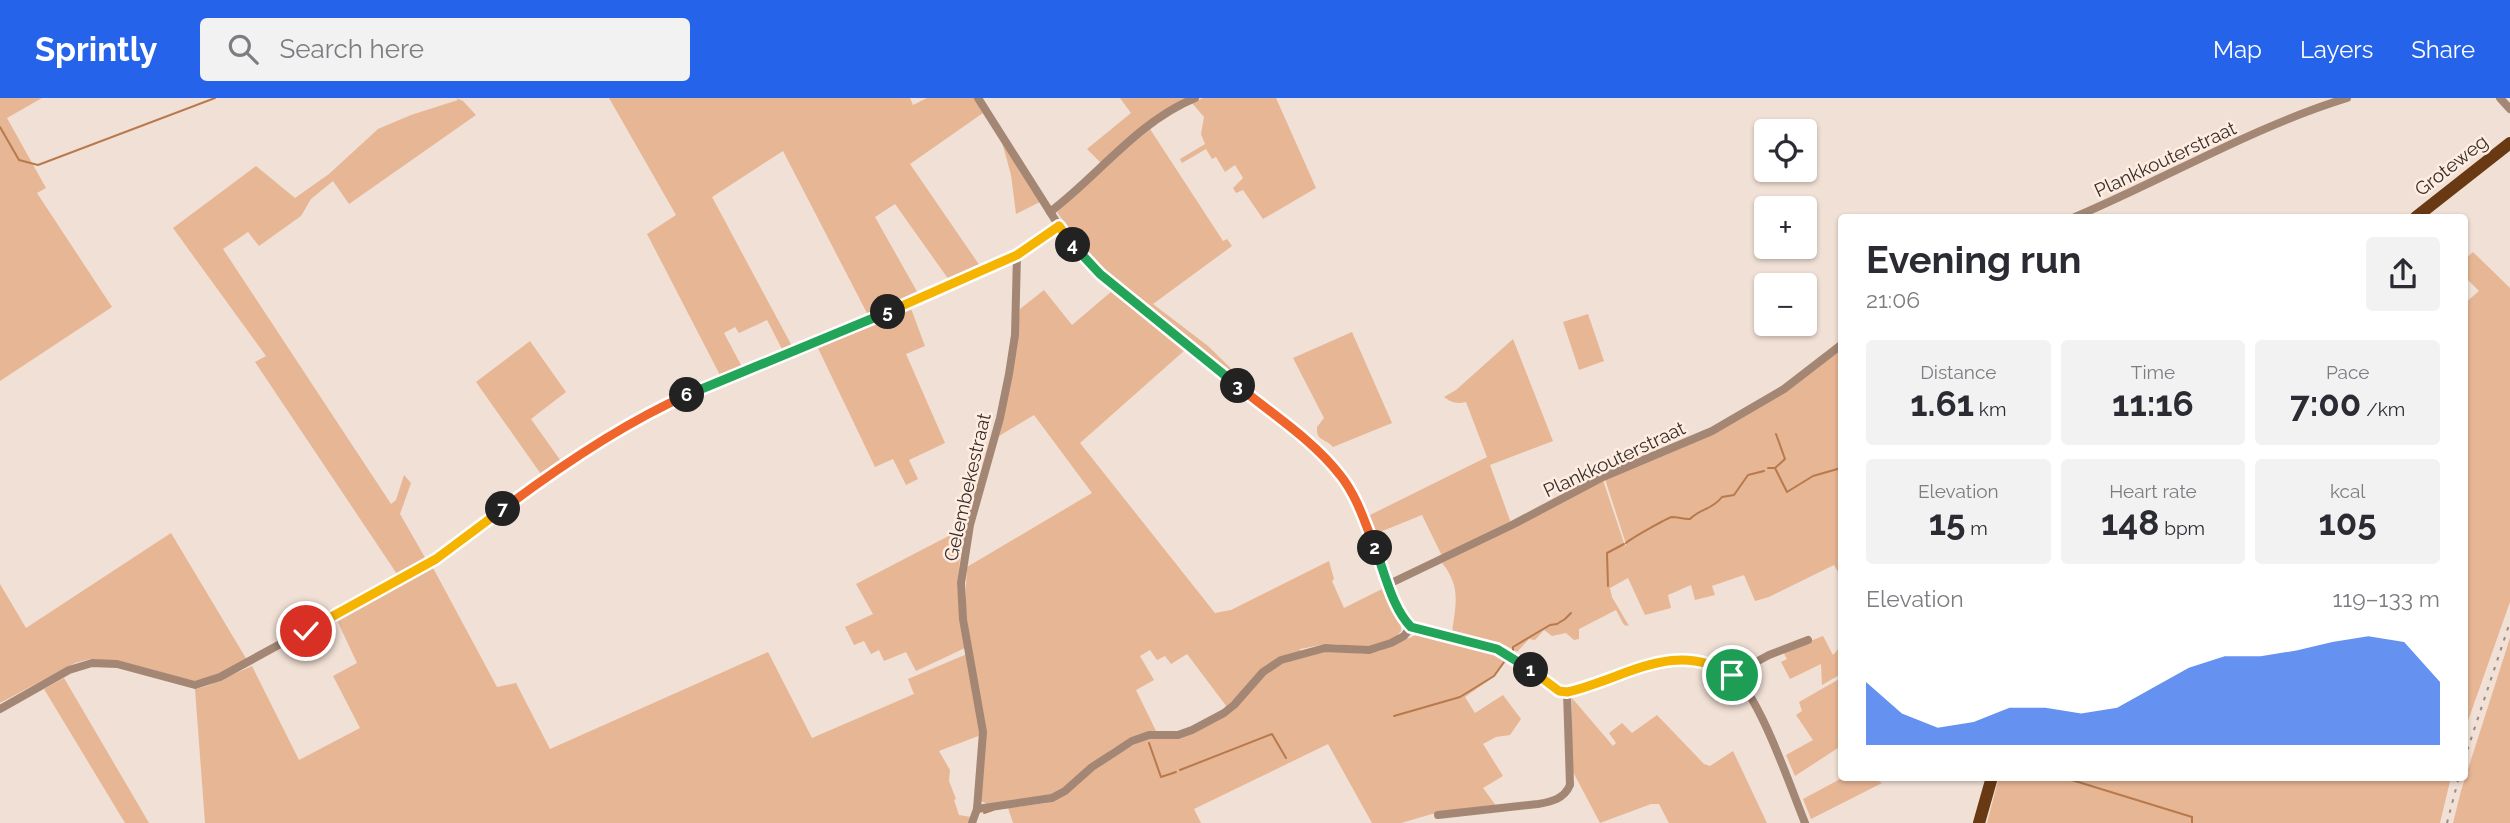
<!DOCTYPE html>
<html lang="en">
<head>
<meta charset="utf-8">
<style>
	body { margin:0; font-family:Raleway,sans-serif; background:#f2f2f3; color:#2b2b33; height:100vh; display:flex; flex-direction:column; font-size:26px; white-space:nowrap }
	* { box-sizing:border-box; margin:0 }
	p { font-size:23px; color:#7c7c81 }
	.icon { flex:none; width:38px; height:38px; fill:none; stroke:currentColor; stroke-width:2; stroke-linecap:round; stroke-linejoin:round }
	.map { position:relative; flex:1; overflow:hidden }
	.sheet { position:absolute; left:1838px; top:116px; width:630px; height:567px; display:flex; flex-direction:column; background:#fff; border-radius:7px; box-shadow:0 2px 5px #0004 }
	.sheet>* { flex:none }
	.tools { position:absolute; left:1754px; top:21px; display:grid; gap:14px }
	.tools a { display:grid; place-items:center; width:63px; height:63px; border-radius:7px; background:#fff; box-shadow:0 2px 5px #0004; font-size:35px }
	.pin { position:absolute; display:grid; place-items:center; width:60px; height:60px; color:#fff; margin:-30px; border:4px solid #fff; border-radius:50%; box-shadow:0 2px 7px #0007 }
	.km { position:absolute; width:35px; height:35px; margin:-18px; border-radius:50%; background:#222; color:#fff; font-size:19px; line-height:35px; text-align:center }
	.round { display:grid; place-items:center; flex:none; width:74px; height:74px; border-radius:7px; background:#f2f2f3 }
	.overview { display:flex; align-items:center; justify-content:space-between; height:119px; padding:0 28px }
	h1 { font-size:38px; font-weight:700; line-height:52px }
	.figures { display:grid; grid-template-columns:repeat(3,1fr); gap:10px; height:119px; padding:7px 28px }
	.figures div { display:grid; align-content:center; border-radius:7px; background:#f2f2f3; text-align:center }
	.figures b { font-size:35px; font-weight:700 }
	.figures small { font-size:19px; font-weight:400 }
	.figures p { font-size:19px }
	.chart { height:196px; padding:14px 28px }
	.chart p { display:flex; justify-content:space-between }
	.chart svg { width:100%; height:126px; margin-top:7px; fill:#2563eb; opacity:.7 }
	header { display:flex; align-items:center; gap:42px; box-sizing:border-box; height:98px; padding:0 35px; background:#2563eb; color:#fff }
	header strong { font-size:33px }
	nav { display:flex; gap:38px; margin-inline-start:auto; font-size:24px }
	.search { width:490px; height:63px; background:#f2f2f3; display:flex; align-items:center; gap:18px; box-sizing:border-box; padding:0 24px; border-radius:7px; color:#7c7c81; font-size:26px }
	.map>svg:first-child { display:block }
</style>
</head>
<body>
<header>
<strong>Sprintly</strong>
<div class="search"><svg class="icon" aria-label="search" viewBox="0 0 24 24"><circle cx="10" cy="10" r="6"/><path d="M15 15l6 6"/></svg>Search here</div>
<nav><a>Map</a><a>Layers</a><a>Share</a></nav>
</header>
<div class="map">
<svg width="2510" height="725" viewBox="0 0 2510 725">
	<rect width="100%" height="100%" fill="#f1e0d5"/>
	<g fill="#e7b695">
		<path d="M0,0H42L7,20L46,90L37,95L112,209L0,283Z"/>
		<path d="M456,0L463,3L476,17L349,106L333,83L311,101L301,118L259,148L248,134L223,151L391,406L396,402L404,377L411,385L400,416L427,463L399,479L255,264L266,258L173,130L256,68L295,100L329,76L378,31L411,17L458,2Z"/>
		<path d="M609,0H910L913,7L927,0H974L983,15L910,66L980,168L949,182L895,106L875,119L919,197L869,219L783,53L712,99L793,250L783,253L767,222L739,235L735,229L724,235L742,269L721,279L647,136L676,117Z"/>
		<path d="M1120,0H1186C1153,16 1128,40 1101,65L1087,51L1131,15Z"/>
		<path d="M1203,0H1276L1316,90L1263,121L1243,92L1236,95L1233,90L1243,80L1235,67L1225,74L1216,59L1212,61L1206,51L1182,65L1180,61L1205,46L1201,36L1204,19L1192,5Z"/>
		<path d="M1147,31H1150L1223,143L1227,141L1232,148L1153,206L1208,248L1256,295L1114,182L1080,146L1057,114Z"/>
		<path d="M1002,44L1040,104L1016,116L1011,77Z"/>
		<path d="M2473,154L2510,190V504L2464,634V206L2479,193L2464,178V162Z"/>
		<path d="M1044,192L1072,227L1112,193L1185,252L1080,345L1215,515L1231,512L1329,463L1334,481L1332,483L1344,510L1386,489L1401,527V533C1385,554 1356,548 1334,546C1323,546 1311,549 1300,551L1301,557L1336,552L1363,556L1380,553L1416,537L1508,560L1495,578L1465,599L1475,615L1503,597L1521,621L1510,637L1496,639L1483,646L1503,678L1483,690L1497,709L1469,710L1432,716L1401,725H1372L1328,646L1194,711L1201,725H1013L1008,710L1047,705L1060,700L1102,665L1144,641H1166L1226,617L1254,579L1227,609L1187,556L1171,566L1165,558L1157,562L1150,552L1140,558L1154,582L1136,592L1157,635L1140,636L1112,651L1054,697L987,706L981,703L986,639L968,527L965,508L967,469L1092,395L1034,317L999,338L1013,275L1020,211Z"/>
		<path d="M910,208L925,248L906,256L945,345L909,362L918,381L906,387L893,361L875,369L817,248Z"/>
		<path d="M1588,216L1604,263L1579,272L1563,224Z"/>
		<path d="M1352,234L1392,325L1333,349C1326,340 1316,344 1317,329L1324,320L1293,260Z"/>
		<path d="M1513,241L1553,343L1490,367L1511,425L1442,458L1422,417L1375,436L1368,418L1487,359L1466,304C1457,306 1452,305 1444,299L1456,292Z"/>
		<path d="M530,243L566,294L531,321L563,366L543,379L476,284Z"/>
		<path d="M1841,250V479L1834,467L1769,499L1755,503L1744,477L1712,488L1715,497L1695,502L1691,487L1668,497L1671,510L1645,517L1628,480L1610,490L1612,499L1629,528L1624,527L1616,512L1579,531V541L1574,542L1566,535L1552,538L1544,532L1535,542L1529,541L1517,554L1505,547L1452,534C1456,506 1461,488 1442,465L1603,382L1625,448L1626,446L1605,381L1723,330Z"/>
		<path d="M966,429L961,452L957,489L965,550L916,573L906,554L884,563L879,552L871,556L864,543L854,547L845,529L873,516L856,486Z"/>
		<path d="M171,435L247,562L213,579L194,583L123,564L90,561L75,565L0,605V486L26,530Z"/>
		<path d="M432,468L497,589L516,585L550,651L768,554L812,640L914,596L908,581L967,556L981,637L939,653L950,672L949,683L956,701L954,702L959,717L971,719L969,725H205L195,591L207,588L252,568L299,662L360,630L333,578L357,565L336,520Z"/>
		<path d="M1823,538L1833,557L1841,548V576L1822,587L1821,566L1790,581L1781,564L1787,561L1783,554Z"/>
		<path d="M2510,540V725H2453L2461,693Z"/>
		<path d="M64,580L149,725H125L44,591Z"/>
		<path d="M1841,580V648L1795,678L1786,657L1813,642L1796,617L1802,613L1799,604Z"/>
		<path d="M1572,600L1613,648L1616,645L1609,635L1622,625L1632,635L1657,617L1704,666L1710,668L1733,653L1767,725H1669L1659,706H1651L1600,725L1572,672Z"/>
		<path d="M1844,679H1871L1882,685L1811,721L1803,701Z"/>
		<path d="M1999,679H2451L2440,725H1987Z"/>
	</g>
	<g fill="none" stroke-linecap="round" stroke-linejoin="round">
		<g stroke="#b8794d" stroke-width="2">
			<path d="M0,29L19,62L38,67L215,0"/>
			<path d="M1768,370H1775L1787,394L1813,378L1841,370"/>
			<path d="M1775,370L1785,361L1776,336"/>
			<path d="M1626,445C1630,441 1667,420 1672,419C1677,419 1684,421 1690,421C1701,410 1712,412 1722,399L1734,397L1748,377L1764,373"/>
			<path d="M1608,488L1607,455L1624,446"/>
			<path d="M1513,552V549L1550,527L1557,526L1565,521L1571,515"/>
			<path d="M1394,618L1460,599L1494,578L1507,560"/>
			<path d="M1149,645L1161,679L1176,674"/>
			<path d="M1180,672L1272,636L1286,660"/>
			<path d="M2062,679L2192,719V725"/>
			<path d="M984,715L993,712"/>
		</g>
		<g stroke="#a38674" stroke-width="8">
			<path d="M978,0L1059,128L1073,147L1100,176L1313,349C1359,391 1376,451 1398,509L1403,521L1411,529C1442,540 1479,540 1509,556C1523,564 1551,594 1566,594C1580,594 1594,585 1606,581C1624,574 1643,568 1662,563C1687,558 1713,562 1733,577C1760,598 1791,691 1805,725"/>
			<path d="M2500,0L2510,11"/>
			<path d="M1050,114C1099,77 1137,24 1195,0"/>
			<path d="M2075,119C2165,81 2253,29 2347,0"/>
			<path d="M1389,486L1512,427L1603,379L1712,333L1784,291L1841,247"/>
			<path d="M1732,577L1769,557L1808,542"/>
			<path d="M0,611L69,572L92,565L117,566L195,587L220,579L436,461L539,385L654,314L707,288L834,238L1017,157L1059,128"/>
			<path d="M977,711L1052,700L1065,693L1092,669L1132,643L1149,637H1178L1192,632L1224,615L1234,607L1263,574L1281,562L1325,550L1369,552L1391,545L1404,538L1411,529"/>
			<path d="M1438,717L1538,706C1551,704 1564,701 1570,687L1567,594"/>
			<path d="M972,725L977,711L983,634L963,521L961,485L970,427L1000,320L1009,276L1015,237L1017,157"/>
		</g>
		<g stroke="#693914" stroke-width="12">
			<path d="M2416,119L2510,45"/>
			<path d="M1979,725L1992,679"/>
		</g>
		<g stroke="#978b83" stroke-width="2" stroke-dasharray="3.5 7" stroke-linecap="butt">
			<path d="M2464,662L2510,524"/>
			<path d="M2447,725L2459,679"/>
		</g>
	</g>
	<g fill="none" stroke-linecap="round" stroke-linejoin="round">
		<g stroke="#fff" stroke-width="14">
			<path id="split-1" d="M1531,572L1559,593L1567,594C1625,581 1674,540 1732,577"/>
		</g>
		<g stroke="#fff" stroke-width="14">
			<path id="split-2" d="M1375,450C1385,475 1392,510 1411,529L1497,551L1531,572"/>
		</g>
		<g stroke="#fff" stroke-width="14">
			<path id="split-3" d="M1238,288C1272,316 1313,342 1340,377C1357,398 1365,425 1375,450"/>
		</g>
		<g stroke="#fff" stroke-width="14">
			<path id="split-4" d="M1073,147L1100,176L1238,288"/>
		</g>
		<g stroke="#fff" stroke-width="14">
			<path id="split-5" d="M888,214L1017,157L1059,128L1073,147"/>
		</g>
		<g stroke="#fff" stroke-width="14">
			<path id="split-6" d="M687,297L888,214"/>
		</g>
		<g stroke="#fff" stroke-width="14">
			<path id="split-7" d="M503,411C559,369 624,325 687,297"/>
		</g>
		<g stroke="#fff" stroke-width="14">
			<path id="split-8" d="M306,533L436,461L503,411"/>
		</g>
		<use href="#split-1" stroke="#f5b400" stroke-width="9"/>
		<use href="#split-2" stroke="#22a559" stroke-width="9"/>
		<use href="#split-3" stroke="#f0652b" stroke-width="9"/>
		<use href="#split-4" stroke="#22a559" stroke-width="9"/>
		<use href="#split-5" stroke="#f5b400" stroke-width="9"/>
		<use href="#split-6" stroke="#22a559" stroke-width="9"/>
		<use href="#split-7" stroke="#f0652b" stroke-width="9"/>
		<use href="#split-8" stroke="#f5b400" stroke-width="9"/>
	</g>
	<g text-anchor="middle" stroke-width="5" stroke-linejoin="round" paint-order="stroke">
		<g font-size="19" fill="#362f2b" stroke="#ffede2">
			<text transform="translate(2165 61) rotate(-25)" y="7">Plankkouterstraat</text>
			<text transform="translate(2451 67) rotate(-38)" y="7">Groteweg</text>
			<text transform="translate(1614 361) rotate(-25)" y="7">Plankkouterstraat</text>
			<text transform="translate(967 389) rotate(-77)" y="7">Gelembekestraat</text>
		</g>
	</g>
</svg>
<div class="tools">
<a><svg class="icon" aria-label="locate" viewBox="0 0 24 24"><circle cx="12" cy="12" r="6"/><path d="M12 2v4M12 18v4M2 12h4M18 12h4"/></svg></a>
<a>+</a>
<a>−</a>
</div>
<div class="pin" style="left:1732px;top:577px;background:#1e9e55"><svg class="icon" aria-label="arrive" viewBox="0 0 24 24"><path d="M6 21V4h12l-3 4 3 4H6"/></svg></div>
<div class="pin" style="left:306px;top:533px;background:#d93025"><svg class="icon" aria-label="check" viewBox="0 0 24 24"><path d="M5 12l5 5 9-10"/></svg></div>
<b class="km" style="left:1531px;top:572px">1</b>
<b class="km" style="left:1375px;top:450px">2</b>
<b class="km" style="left:1238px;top:288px">3</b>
<b class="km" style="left:1073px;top:147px">4</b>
<b class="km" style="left:888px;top:214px">5</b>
<b class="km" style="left:687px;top:297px">6</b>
<b class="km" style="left:503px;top:411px">7</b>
<section class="sheet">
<div class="overview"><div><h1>Evening run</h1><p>21:06</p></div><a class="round"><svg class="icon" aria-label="share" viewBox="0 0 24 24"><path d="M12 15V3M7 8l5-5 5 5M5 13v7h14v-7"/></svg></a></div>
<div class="figures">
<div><p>Distance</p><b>1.61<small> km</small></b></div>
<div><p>Time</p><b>11:16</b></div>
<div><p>Pace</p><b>7:00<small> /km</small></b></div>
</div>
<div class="figures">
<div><p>Elevation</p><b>15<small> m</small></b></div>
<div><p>Heart rate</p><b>148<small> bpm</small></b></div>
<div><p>kcal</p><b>105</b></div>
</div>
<div class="chart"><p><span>Elevation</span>119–133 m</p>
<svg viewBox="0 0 160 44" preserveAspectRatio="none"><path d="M0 44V22L10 33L20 38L30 36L40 31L50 31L60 33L70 31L80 24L90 17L100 13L110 13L120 11L130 8L140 6L150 8L160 22V44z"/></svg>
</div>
</section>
</div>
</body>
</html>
